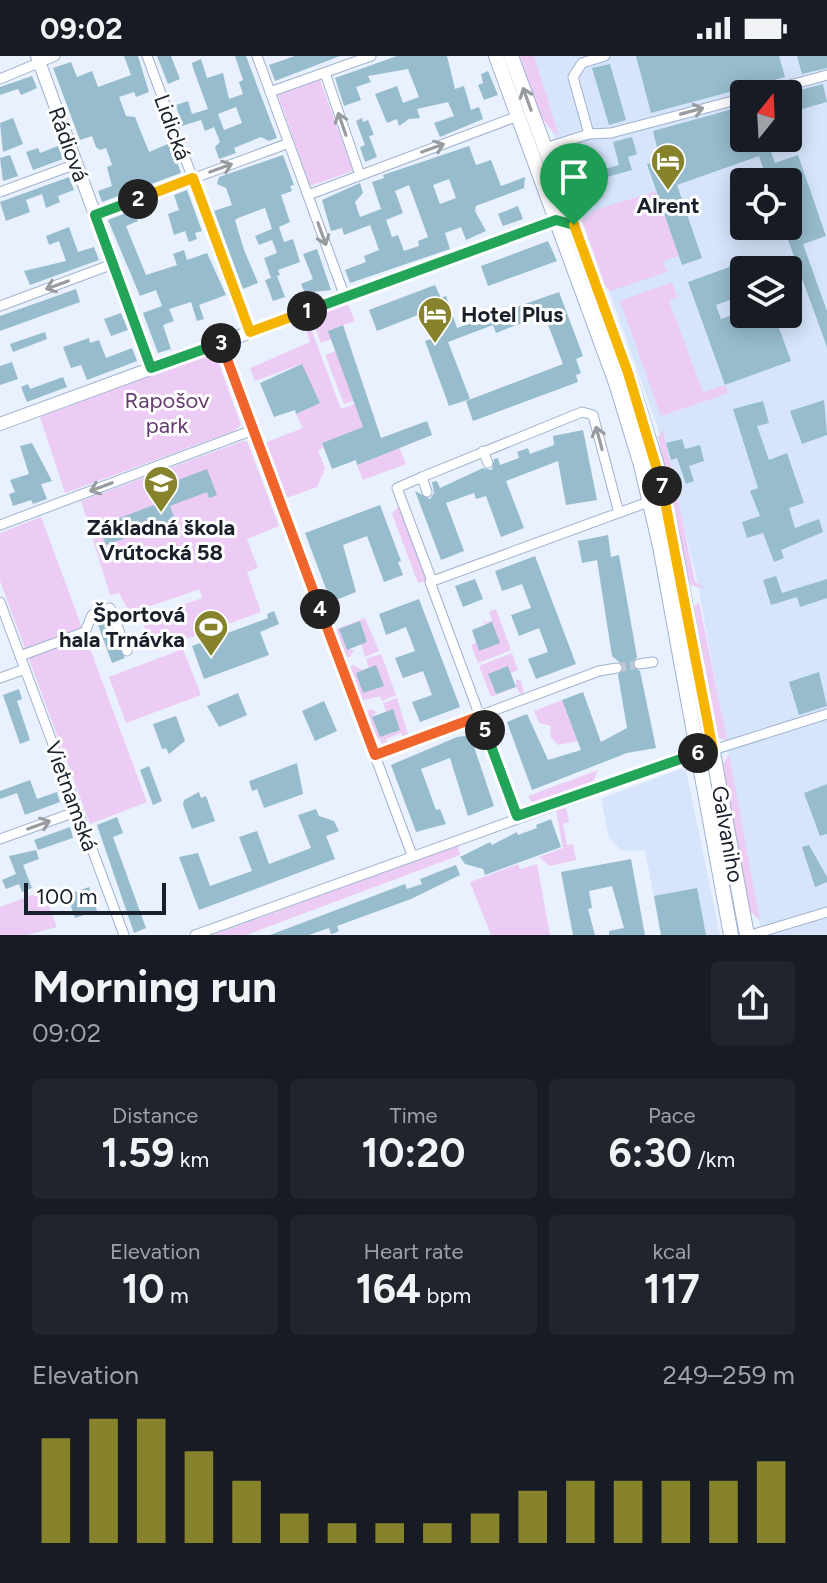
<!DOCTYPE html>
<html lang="en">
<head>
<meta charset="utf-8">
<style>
	body { margin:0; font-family:Figtree,sans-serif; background:#20242c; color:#f1f3f6; height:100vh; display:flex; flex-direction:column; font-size:30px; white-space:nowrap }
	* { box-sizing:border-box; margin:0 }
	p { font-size:26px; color:#9ea1a6 }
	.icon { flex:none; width:44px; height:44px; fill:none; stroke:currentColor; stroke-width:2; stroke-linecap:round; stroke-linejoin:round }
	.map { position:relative; height:879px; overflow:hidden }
	.details { display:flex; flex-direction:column; background:#171b24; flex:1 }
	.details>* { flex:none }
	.needle { width:52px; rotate:18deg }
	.controls { position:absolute; left:730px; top:24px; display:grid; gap:16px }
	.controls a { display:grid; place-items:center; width:72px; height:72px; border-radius:8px; background:#171b24; box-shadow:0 4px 20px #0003; font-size:40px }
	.scale { position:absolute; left:24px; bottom:20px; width:142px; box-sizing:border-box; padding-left:8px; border:4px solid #19202b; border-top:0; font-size:22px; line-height:28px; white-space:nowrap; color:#19202b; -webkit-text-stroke:6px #fefefe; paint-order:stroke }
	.pin { position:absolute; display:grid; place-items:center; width:68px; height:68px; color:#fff; margin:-82px -34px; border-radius:50% 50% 50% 0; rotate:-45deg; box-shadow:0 0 8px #0007 }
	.pin .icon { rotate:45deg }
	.km { position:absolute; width:40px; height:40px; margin:-20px; border-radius:50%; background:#222; color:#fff; font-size:22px; line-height:40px; text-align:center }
	.round { display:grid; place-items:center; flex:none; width:84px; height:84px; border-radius:8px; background:#20242c }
	.head { display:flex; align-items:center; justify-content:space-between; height:136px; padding:0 32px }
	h1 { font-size:44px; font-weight:700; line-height:60px }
	.metrics { display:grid; grid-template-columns:repeat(3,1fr); gap:12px; height:136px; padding:8px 32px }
	.metrics div { display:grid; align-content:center; border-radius:8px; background:#20242c; text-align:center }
	.metrics b { font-size:40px; font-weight:700 }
	.metrics small { font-size:22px; font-weight:400 }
	.metrics p { font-size:22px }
	.chart { height:224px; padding:16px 32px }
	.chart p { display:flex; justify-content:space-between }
	.chart svg { width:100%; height:144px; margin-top:8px; stroke:#86832c; stroke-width:6 }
	.status { display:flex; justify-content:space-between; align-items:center; height:56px; padding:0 40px; background:#171b24; direction:ltr }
	.status svg { height:22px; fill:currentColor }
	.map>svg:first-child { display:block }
</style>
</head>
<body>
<div class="status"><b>09:02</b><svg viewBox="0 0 49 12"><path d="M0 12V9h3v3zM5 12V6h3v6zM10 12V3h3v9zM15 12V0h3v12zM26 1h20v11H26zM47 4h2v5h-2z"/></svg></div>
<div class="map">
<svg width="827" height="879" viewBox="0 0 827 879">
	<rect width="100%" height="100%" fill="#e9f1fe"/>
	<g fill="#d6e5fc" fill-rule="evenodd">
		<path d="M525,0H827V879H762L696,519L657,369ZM744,38H788V82H744ZM744,126H788V170H744ZM744,214H788V258H744Z"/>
		<path d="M680,713L686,714L720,879H661L645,794L622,795L609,782L601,743Z"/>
	</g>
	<g fill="#ecccf5">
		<path d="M520,0H534L559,80C536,66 529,25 520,0Z"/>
		<path d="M320,24L353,115L310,130L278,39Z"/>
		<path d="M656,135L679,200L663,205L667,216L610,235L605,230L582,164L598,153Z"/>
		<path d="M672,226L677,241L669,245L703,336L725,329L729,337L661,360L620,245Z"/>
		<path d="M347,247L355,265L329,274L332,283L321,287L311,261Z"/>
		<path d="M307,262L341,353L355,348L353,345L344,348L325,299L336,295L363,371L322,387L323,392L318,394L325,413L317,431L284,443L264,387L303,372L296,358L320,347L301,308L255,325L250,312L310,286L303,264Z"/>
		<path d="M210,297L216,299L241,369L234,375L65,437L40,361Z"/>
		<path d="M663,374L695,525L705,533L690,529L658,381Z"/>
		<path d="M243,385H247L279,470L247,483L258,512L247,516L261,556L154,595L142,563L202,542L200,533L130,557L119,537L110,539L81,445Z"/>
		<path d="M399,391L406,408L363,424L357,409Z"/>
		<path d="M400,448L428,524L418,527L392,458Z"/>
		<path d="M41,461L147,746L90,768L0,525V477Z"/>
		<path d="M699,546L727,684L718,682L694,550Z"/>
		<path d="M496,553L511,594L478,607L471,589L476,587L479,594L485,569L483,562L486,567L492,564L489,556Z"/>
		<path d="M365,562L379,595L365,601L361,588L367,586L360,566L339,573L347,593L354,594L350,601H345L334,574Z"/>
		<path d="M183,593L201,639L126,667L109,621Z"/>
		<path d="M512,597L518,614L511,617L508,611L488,619L496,638L516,631V623L521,625L524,637L521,639L516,631L491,641L479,610Z"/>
		<path d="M381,598L396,639L382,645L380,640L361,645L349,613L353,609L363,614L369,612L366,603Z"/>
		<path d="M397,642L408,678L404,683L401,677L386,683L388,689L383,691L380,683L375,685L366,656L370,653L377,656L372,661L380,681L400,674L393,654L386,656L383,647Z"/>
		<path d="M562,644L578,685L558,689L550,680L551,670L539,667L534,655Z"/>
		<path d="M729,698L760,865L750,855L723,709Z"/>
		<path d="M598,714L593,726L527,750H521L532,746L528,740Z"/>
		<path d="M566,750L569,766L563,768L567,789L573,788L576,804L550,810L539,801L563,792L556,754Z"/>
		<path d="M458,789L460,799L246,879H213Z"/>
		<path d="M518,808L520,813L537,808L550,879H491L470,826Z"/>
		<path d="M43,835L57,871L27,879H0V851Z"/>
	</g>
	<g fill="#96bcce" fill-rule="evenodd">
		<path d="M124,0H138L149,36L136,41L134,36L119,41L126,60L135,61L149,96L170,87L181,117L102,146L98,135L112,130L107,111L112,109L106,92L100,94L96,91L92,80L80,84L53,12L71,6L77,21L92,15L98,31L131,19Z"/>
		<path d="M157,0H171L180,23L168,28Z"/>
		<path d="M235,0H246L277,82L269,85L261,81L234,92L236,97L219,103L215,91L220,86L214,71L205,75L201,64L182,70L176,49L188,45L192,58L208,53L193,12L192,7L201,3L207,22L223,17L229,43L243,38L239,26L243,24ZM236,51L242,67L224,74L218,58Z"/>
		<path d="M295,0H340L275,25L269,9Z"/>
		<path d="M397,0H447L455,33L464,30L471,54L479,51L483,63L440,81L434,67L454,60L448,46L417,53L420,62L409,63L399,70L397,63L387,67L375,38L397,30L403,47L419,41L408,13L368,20L371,26L356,31L361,44L344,50L335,22Z"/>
		<path d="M636,0H779L785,21L651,57Z"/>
		<path d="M797,0H827V12L802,18Z"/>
		<path d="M610,8L626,64L609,69L592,12Z"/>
		<path d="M488,15L498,39L484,44L478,29L483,27L481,18Z"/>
		<path d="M32,20L37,32L21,39L18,33L0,39V31Z"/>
		<path d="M823,28L827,46L788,57V37Z"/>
		<path d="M744,50V82H766L775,107L798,99L826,180L803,188L827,255V291L783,170H788V126H768L759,100L677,129L702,202L682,209L647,108L660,104L653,75Z"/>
		<path d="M13,62L23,88L3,96L0,67Z"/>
		<path d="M362,62L363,66L368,64L374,79L369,80L377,101L365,106L360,91L365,89L356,65Z"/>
		<path d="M632,81L637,98L628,101L632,114L600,123L598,115L619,109L613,86Z"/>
		<path d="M58,90L63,103L33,114L26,96L38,92L40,97Z"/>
		<path d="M469,90L476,109L491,104L501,130L525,121L524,132L476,150L475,155L486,175L466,184L461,171L445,177L450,193L350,227L345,214L366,206L364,200L379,194L370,169L344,179L342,172L331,175L322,144L360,127L363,137L355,146L360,161L381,153L372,126L384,122L383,119ZM449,123L456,142L440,148L433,129ZM409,129L428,181L418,185L419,190L404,195L398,179L392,181L386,164L403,157L395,135Z"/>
		<path d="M10,99L18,120L3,125L0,102Z"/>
		<path d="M283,99L294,129L290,130L292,135L281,139L290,166L279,171L284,186L293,183L300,206L278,214L280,219L271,222L264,202L277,197L272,184L259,189L255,180L272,173L265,152L238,162L235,164L244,194L258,227L243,233L214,155L232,149L226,132L217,128L219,121Z"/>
		<path d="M69,121L74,134L58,140L60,146L46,152L42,138L26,144L30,156L6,165L0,146Z"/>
		<path d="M187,134L202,175L195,177L197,183L189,186L185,175L174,179L168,158L179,154L174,139Z"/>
		<path d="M518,150L523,163L503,170L498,158Z"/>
		<path d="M134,154L138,165L126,170L146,219L177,209L173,198L184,194L187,204L207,197L226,239L199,249L204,263L197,265L191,246L169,253L174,265L163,269L171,293L158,297L143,257L162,250L156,234L140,240L108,164Z"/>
		<path d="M69,171L78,196L94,191L99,204L30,229L24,215L66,205L59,185L49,189L46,180Z"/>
		<path d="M548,185L557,205L488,230L481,210Z"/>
		<path d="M317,193L331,234L305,237L301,228L313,223L303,198Z"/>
		<path d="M754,202L758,214H744V239L716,249L721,263L744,255V258H774L791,305L725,329L688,226Z"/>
		<path d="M277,220L285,241L273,245L265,224Z"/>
		<path d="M435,229L441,242L446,240L457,272L559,236L583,300L576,303L581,317L576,319L578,326L473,365L466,345L563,308L544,258L496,277L493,269L448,286L470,343L449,350L425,285L437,281L428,255L377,275L369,254Z"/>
		<path d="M76,233L80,246L0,275V260Z"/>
		<path d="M121,257L128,274L111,280L104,263Z"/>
		<path d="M343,269L381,382L427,365L432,379L357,409L356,404L332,413L322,387L363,371L328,275Z"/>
		<path d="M45,276L47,283L13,296L10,288Z"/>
		<path d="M89,282L90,287L99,284L106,302L132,292L137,305L87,324L81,309L71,312L63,291Z"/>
		<path d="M12,306L18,323L0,329V310Z"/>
		<path d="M302,308L320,347L296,358L295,354L274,361L260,327Z"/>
		<path d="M63,321L67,331L27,346L21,331L28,328L30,333Z"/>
		<path d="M824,344L827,379L802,388L790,355Z"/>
		<path d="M763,345L769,367L757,370L769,404L787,397L804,447L789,452L795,472L819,463L823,476L781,494L784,502L774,506L763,477L747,482L742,466L760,460L750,435L758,432L733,353Z"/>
		<path d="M583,374L597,444L566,449L558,405L506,425L524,472L501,481L486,440L476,443L474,437L446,447L464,495L441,504L415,435L430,443L434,437L432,426L437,425L440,432L483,412L492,414L494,403L498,402L500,409L519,402L517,396L528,392L530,398L554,389L553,380Z"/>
		<path d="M682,383L685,393L700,389L704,405L689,410L694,425L686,428L677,402L671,404L666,387Z"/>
		<path d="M32,387L52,425L41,428L47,443L33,448L31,444L13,450L9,438L15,436L10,424L29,418L20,390Z"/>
		<path d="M207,413L217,439L209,442L207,436L170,450L175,464L106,489L97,466L108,462L109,466L154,449L149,435Z"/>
		<path d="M380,449L401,505L398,506L403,519L384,526L367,480L343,489L356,536L331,546L305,477Z"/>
		<path d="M608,479L611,501L619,499L637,601L632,610L640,615L656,692L627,697L532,734L507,666L527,658L548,704L581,694L562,644L583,636L601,686L627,672L618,619L624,610L612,600L597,504L582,507L578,485Z"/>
		<path d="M535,500L576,608L536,623L528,603L548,596L539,572L519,580L511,559L531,552L522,528L502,535L495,515Z"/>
		<path d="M776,520L782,537L827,523V542L800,551L797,541L771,549L763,524Z"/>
		<path d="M475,523L483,543L463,551L455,530Z"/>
		<path d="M419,543L460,651L420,666L412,646L432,639L423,615L403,622L395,602L415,595L406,571L386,579L379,558Z"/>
		<path d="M274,555L279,568L260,576L269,599L204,623L192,590L268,562L267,558Z"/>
		<path d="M106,562L125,602L112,607L97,566Z"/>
		<path d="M360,565L367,586L347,594L339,573Z"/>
		<path d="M492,566L500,587L479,595L472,574Z"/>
		<path d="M376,609L384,630L363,637L356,617Z"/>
		<path d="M508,610L516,631L496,638L488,618Z"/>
		<path d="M819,616L827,650L799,659L789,626Z"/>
		<path d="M19,633L22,643L17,645L30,684L20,688L3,639Z"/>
		<path d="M238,637L247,659L219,671L207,650Z"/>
		<path d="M324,645L337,675L315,685L302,655Z"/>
		<path d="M393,653L400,674L380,681L372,661Z"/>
		<path d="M176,660L185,685L169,698L166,692L162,693L153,668Z"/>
		<path d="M470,679L494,750L468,760L450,702L421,713L436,754L440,753L446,768L416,776L391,709L457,681Z"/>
		<path d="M297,707L303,738L264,752L257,733L252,735L249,725Z"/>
		<path d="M149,710L162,745L153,749L140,714Z"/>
		<path d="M30,724L37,743L57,736L60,746L25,759L17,737L0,743V735Z"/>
		<path d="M827,728V778L820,780L804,737Z"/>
		<path d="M199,736L201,742L206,740L215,765L192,773L183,749L184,744Z"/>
		<path d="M316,753L319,760L334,765L339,775L326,780L335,803L199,854L179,801L198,797L210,830L252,815L239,781L257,775L269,808L311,792L298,759Z"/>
		<path d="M117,761L123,777L113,781L146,872L134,877L97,769Z"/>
		<path d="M551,763L561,791L485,819L483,813L465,808L460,801L490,786L492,789L517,776L518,779L537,772L536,769Z"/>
		<path d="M70,771L73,782L38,794L34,784Z"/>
		<path d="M809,789L827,821V826L815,831L802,791Z"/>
		<path d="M36,794L39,803L23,809L32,832L22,836L19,828L6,833L2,824L16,818L9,800Z"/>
		<path d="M631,803L645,879H609V875L624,872L612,830L589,835L592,852L588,853L595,879H573L561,816Z"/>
		<path d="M456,809L460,819L411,843L337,870L339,875L335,877L331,878L329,872L309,879H270L405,828L407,833L422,828L420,823Z"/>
		<path d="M89,831L97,855L75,862L67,839Z"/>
		<path d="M697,832L706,879H661L654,840Z"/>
	</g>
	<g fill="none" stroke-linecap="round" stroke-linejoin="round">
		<path stroke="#bfc7d4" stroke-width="9" stroke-dasharray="9 4.5" stroke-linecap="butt" d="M617,612L639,608"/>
		<g stroke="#9eb2d0" stroke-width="11">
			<g id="minor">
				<path d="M147,0L250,276"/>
				<path d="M257,0L345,241"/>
				<path d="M325,17L360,119"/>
				<path d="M0,23L55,0"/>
				<path d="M270,36L371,0"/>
				<path d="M757,38L827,19"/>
				<path d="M589,78L573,21L582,7L605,0"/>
				<path d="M545,92L589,78L611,77L744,42"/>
				<path d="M0,136L76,108"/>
				<path d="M308,139L518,60"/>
				<path d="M95,159L289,87"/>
				<path d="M0,250L113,208"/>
				<path d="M221,287L412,799"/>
				<path d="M483,395L488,407"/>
				<path d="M422,421L582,356L593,359L619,457"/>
				<path d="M427,436L422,421L397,432L432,525"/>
				<path d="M0,469L253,374"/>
				<path d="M0,546L124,879"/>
				<path d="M20,600L85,576L92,559L110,552L127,595"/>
				<path d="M639,608L653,606"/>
				<path d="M0,622L25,613"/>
				<path d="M713,694L827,658"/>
				<path d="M375,699L599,615L617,612"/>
				<path d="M517,760L430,526L651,445"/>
				<path d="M0,783L78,755"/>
				<path d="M195,879L698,698"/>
				<path d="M751,879L827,856"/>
			</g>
		</g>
		<g stroke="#9eb2d0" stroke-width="14">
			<g id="tertiary">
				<path d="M37,0L151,312"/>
				<path d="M0,368L556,164"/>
			</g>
		</g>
		<g stroke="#9eb2d0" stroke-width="16">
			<g id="secondary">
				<path d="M496,0L616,327L641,409L660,490L731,879"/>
				<path d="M511,0L628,317L656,406L674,488L747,879"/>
			</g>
		</g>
		<use href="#minor" stroke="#fff" stroke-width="9"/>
		<use href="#tertiary" stroke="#fff" stroke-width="12"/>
		<use href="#secondary" stroke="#fff" stroke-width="14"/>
	</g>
	<defs><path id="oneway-shaft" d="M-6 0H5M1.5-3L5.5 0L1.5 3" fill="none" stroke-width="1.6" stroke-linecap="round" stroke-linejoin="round" transform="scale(2)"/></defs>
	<g stroke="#989ba0">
		<use href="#oneway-shaft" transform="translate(527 43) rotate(-110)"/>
		<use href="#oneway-shaft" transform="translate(692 55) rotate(-15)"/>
		<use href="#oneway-shaft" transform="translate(342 68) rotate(-109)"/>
		<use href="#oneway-shaft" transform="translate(433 92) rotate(-20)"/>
		<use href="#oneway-shaft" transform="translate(221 112) rotate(-20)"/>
		<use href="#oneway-shaft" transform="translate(322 178) rotate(70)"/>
		<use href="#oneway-shaft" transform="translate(57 229) rotate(160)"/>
		<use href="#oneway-shaft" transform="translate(599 382) rotate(-105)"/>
		<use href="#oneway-shaft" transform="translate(101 431) rotate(159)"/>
		<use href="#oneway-shaft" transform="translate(39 769) rotate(-20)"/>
	</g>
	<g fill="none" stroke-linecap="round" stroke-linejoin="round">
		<g stroke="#fff" stroke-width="16">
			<path id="split-1" d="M307,255L556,164L574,169"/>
		</g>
		<g stroke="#fff" stroke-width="16">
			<path id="split-2" d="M138,143L193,122L250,276L307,255"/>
		</g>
		<g stroke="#fff" stroke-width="16">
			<path id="split-3" d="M138,143L95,159L151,312L221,287"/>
		</g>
		<g stroke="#fff" stroke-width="16">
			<path id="split-4" d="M221,287L320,553"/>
		</g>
		<g stroke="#fff" stroke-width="16">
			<path id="split-5" d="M320,553L375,699L480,660L485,674"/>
		</g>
		<g stroke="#fff" stroke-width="16">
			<path id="split-6" d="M485,674L517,760L698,697"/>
		</g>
		<g stroke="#fff" stroke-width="16">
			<path id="split-7" d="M662,430L713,694L698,697"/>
		</g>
		<g stroke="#fff" stroke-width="16">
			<path id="split-8" d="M574,169L628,317L662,430"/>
		</g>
		<use href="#split-1" stroke="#22a559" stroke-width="10"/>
		<use href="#split-2" stroke="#f5b400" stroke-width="10"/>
		<use href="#split-3" stroke="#22a559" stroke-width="10"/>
		<use href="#split-4" stroke="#f0652b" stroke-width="10"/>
		<use href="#split-5" stroke="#f0652b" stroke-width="10"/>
		<use href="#split-6" stroke="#22a559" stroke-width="10"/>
		<use href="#split-7" stroke="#f5b400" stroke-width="10"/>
		<use href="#split-8" stroke="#f5b400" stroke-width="10"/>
	</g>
	<defs>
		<g id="hotel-pin" transform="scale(1.8)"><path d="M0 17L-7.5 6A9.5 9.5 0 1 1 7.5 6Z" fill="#86832c" stroke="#fefefe"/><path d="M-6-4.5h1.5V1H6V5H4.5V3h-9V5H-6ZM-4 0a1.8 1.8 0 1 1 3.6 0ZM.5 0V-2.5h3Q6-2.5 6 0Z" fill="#fff"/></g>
		<g id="school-pin" transform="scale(1.8)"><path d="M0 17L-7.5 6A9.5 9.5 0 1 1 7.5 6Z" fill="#86832c" stroke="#fefefe"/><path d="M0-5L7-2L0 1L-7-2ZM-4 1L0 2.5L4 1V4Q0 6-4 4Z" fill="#fff"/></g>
		<g id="stadium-pin" transform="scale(1.8)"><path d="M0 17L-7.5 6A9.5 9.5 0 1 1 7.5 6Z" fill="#86832c" stroke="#fefefe"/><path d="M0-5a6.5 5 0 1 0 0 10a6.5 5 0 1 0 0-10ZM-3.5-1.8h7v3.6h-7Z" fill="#fff"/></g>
	</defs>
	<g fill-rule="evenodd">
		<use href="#hotel-pin" x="668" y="105"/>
		<use href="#hotel-pin" x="435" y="258"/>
		<use href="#school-pin" x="161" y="427"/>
		<use href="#stadium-pin" x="211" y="571"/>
	</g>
	<g text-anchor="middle" stroke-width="6" stroke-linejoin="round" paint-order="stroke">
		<g font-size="22" fill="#19202b" stroke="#fefefe">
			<text transform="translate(173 71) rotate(70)" y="8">Lidická</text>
			<text transform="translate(69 88) rotate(70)" y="8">Rádiová</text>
			<text transform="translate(72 740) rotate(70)" y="8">Vietnamská</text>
			<text transform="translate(728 778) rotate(80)" y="8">Galvaniho</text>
		</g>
		<g font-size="22" font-weight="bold" fill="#19202b" stroke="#fefefe">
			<text x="668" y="157">Alrent</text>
			<text x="461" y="266" text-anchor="start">Hotel Plus</text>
			<text x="161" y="479">Základná škola<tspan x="161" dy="25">Vrútocká 58</tspan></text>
			<text x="185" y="566" text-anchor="end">Športová<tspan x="185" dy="25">hala Trnávka</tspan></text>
		</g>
		<g font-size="22" fill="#643a6f" stroke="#fefefe">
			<text x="167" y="352">Rapošov<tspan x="167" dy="25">park</tspan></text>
		</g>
	</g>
</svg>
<div class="controls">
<a><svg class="needle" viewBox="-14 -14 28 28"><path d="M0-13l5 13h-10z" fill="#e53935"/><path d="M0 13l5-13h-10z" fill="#9ea1a6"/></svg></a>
<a><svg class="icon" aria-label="locate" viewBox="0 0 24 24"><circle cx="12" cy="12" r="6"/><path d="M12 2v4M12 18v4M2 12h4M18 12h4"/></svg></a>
<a><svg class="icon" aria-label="layers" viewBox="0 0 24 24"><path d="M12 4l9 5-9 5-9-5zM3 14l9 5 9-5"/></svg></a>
</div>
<div class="scale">100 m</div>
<div class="pin" style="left:574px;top:169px;background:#1e9e55"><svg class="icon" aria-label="arrive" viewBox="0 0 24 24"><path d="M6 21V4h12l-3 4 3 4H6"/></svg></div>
<b class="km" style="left:307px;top:255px">1</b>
<b class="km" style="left:138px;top:143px">2</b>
<b class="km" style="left:221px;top:287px">3</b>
<b class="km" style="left:320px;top:553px">4</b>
<b class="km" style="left:485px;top:674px">5</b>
<b class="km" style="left:698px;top:697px">6</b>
<b class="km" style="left:662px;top:430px">7</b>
</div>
<section class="details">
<div class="head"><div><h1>Morning run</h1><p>09:02</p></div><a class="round"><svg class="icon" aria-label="share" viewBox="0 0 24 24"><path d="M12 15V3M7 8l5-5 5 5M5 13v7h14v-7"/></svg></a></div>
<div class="metrics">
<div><p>Distance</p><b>1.59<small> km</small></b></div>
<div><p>Time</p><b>10:20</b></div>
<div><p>Pace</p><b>6:30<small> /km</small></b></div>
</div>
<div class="metrics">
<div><p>Elevation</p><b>10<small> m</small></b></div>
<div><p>Heart rate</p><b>164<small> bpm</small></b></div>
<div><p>kcal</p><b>117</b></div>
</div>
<div class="chart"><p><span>Elevation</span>249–259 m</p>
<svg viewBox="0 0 160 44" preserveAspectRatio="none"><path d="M5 44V12M15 44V6M25 44V6M35 44V16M45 44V25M55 44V35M65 44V38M75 44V38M85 44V38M95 44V35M105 44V28M115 44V25M125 44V25M135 44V25M145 44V25M155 44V19"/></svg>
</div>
</section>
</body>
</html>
